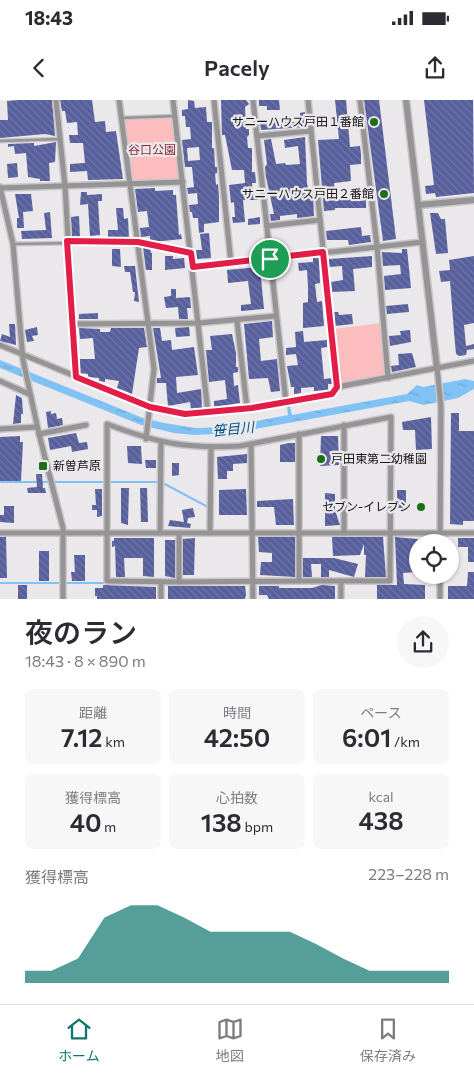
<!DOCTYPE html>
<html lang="ja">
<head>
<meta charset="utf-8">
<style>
	body { margin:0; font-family:Commissioner,"Noto Sans JP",sans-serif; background:#f7f7f7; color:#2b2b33; height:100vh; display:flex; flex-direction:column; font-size:19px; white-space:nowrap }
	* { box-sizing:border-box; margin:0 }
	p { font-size:16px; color:#7c7c81 }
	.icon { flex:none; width:28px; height:28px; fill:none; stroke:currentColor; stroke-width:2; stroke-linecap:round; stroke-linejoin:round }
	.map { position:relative; height:499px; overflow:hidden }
	.panel { display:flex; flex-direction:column; background:#fff; flex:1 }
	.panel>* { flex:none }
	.controls { position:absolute; left:409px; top:434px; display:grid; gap:10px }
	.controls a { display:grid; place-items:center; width:50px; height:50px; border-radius:50%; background:#fff; box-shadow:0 1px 4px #0004; font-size:25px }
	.pin { position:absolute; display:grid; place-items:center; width:42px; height:42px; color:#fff; margin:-21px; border:2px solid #fff; border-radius:50%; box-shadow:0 1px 5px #0007 }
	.round { display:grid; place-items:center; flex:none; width:52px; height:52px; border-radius:26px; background:#f7f7f7 }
	.summary { display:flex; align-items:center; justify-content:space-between; height:85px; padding:0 25px }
	h1 { font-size:28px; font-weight:600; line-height:38px }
	.stats { display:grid; grid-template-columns:repeat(3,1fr); gap:8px; height:85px; padding:5px 25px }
	.stats div { display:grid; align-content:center; border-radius:8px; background:#f7f7f7; text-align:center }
	.stats b { font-size:25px; font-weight:600 }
	.stats small { font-size:14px; font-weight:400 }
	.stats p { font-size:14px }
	.chart { height:140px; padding:10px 25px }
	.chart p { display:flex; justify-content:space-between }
	.chart svg { width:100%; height:90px; margin-top:5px; fill:#0f766e; opacity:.7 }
	.status { display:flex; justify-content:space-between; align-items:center; height:35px; padding:0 25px; background:#fff; direction:ltr }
	.status svg { height:14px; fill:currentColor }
	header { display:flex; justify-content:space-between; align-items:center; height:65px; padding:0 25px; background:#fff; font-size:22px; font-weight:600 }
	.tab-bar { display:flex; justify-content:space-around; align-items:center; height:70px; border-top:1px solid #e1e1e2; background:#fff; font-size:14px; color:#7c7c81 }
	.tab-bar a { display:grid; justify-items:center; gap:2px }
	.tab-bar .current { color:#0f766e }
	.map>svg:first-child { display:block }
</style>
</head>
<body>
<div class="status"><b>18:43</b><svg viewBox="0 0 49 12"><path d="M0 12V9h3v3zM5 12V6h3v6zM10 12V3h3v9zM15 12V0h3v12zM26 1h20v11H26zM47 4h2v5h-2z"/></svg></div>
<header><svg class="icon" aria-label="back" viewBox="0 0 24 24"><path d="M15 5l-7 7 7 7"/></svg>Pacely<svg class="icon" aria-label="share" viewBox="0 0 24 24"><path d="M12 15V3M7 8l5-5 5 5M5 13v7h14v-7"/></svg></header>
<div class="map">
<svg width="474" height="499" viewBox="0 0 474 499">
	<defs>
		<pattern id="water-ripples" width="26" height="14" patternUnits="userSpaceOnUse" patternTransform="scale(1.25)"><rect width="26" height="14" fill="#81c2f5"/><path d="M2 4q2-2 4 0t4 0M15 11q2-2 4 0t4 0" fill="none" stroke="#6fa6d1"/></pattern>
		<pattern id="building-back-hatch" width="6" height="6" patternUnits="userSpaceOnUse" patternTransform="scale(1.25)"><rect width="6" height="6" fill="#575f9d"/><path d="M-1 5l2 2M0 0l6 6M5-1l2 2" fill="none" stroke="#7076a4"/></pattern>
	</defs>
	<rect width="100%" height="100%" fill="#eae8eb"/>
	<g fill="#fcbdbe">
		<path d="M173,18L181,80H132L124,20Z"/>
		<path d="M382,223L386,276L339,285L333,229Z"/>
	</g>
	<path fill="url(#water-ripples)" d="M0,260L143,318L164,323L196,328L225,327L288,315L287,306H290L292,315L407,294L417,285L423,287L465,279L474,281V289L458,298L424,305L409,301L233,333L194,335L174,333L141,325L0,268Z"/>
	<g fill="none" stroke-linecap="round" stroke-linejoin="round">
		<g stroke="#81c2f5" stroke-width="2">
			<path d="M0,382H161L208,407"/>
			<path d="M0,483H104"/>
		</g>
	</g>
	<g fill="url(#building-back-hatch)" fill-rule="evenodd">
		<path d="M18,0H52L55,36L45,34L0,38V20H8L7,1Z"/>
		<path d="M60,0H92L95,22L105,21L106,32L116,31L123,79L88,80L87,71L70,72V64L85,63L83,43H70L69,35H78L77,22L67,23L65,11H62Z"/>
		<path d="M188,0L194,1L195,8L206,7L207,22H212V48H214L215,67H217V73L215,74L216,85L218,84L219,97V122L204,124V132L199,133L198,118H193L192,112H190L189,105L198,104L197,93L188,94L187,88L194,87L192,67H185L182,40L191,39L190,27H186L185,16H182V10L188,9ZM199,47L200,60L188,61L187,48Z"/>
		<path d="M221,0H246L249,4L245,7L246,29H249V35L247,37L248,48H252V72H255L256,83H252L253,95H258V100H243L245,122L233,123L232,117H235L234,102L231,103L229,85L245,83L244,70H232L225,35H222Z"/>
		<path d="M259,0H279L280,10H267V6H259Z"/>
		<path d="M335,0H346L350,47L360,46L361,54V64L350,65L351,81L334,83L336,98L340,97L341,100L366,99V108H335V110L324,111L318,40L339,39Z"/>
		<path d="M364,0H379L396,139L383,141Z"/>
		<path d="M424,0H473L474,93L436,97L435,93L426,94L425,86L434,85Z"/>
		<path d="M305,12L306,27L261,30L260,22H300V13Z"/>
		<path d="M305,37L307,83L309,94H313L314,116L297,118V114L280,116V120L271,121L270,114H274L266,77L265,67L267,64L264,40L271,39L276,64L285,63L286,65L300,64L298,46L285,48L284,40Z"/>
		<path d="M56,42L55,62L49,63L50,81H40V79L28,77L26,53L15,54L14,46L8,47V44L34,43V46Z"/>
		<path d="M17,63L18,77L8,78L7,64Z"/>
		<path d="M155,88V91L173,90V95H176L179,135L181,134L182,139L153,142L150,141V136L141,137L140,128L149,127L147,111L138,112L135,89Z"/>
		<path d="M81,92H87V95L102,94V101H98L100,135L90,136L88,104L80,105Z"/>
		<path d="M15,94H31L33,111L23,112L24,128H17V118H19Z"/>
		<path d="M116,108H123L124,119L128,118L129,138H108V130H118Z"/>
		<path d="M50,112L52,138L22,139L21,131L46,130L44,113Z"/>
		<path d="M430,113H438L441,119H445L448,153L436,154Z"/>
		<path d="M79,116L80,137H72L71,117Z"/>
		<path d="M260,117V124L248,125V119Z"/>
		<path d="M361,127L362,136L370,135L371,142L349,145L348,140H327L326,131Z"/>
		<path d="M209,133L211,158L197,159L196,150H202L200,134Z"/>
		<path d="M143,147L150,148L151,153H152V170H146Z"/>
		<path d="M112,149H120L121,167L112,166Z"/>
		<path d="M402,149H407L411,188L385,190L384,176L401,174L400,165L383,166L382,152L402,153Z"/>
		<path d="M165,156H173V159L184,158L185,168L165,170Z"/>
		<path d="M372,156V167L353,169L355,191L332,192L331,182L343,180L342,166L329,167V159Z"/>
		<path d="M474,156V223L464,225L466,246L474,244V249L467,250L466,255L459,256L456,254L454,232L450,181L441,182L439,171L450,170L449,160Z"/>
		<path d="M313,158H319L320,183L315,184L317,202L322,201L324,226L303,228V203L308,202V187L307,170L299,171L298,163L313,162Z"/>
		<path d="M124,166H135L139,202L134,201L135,192H133L130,172H125Z"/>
		<path d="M260,167L264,209L241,211V205L251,204L248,181L228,183L227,170Z"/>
		<path d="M171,189H176V198L190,197L191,208H187L188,219H179L178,207L166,208L164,197L171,196Z"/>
		<path d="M408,204L409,212L387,214L386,206Z"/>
		<path d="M334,212H338L339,215L352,214L353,224L335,226Z"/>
		<path d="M98,213V219H79V214Z"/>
		<path d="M272,221L273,237L259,239L261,261L277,259L280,291L271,292L268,278L249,279L244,224Z"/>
		<path d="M9,224H15L16,245L0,241L2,234L10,237Z"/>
		<path d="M37,227L38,235L32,236L34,241L27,242L25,230Z"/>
		<path d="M189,227L190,236L176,237L175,228Z"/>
		<path d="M79,228L100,229V232H110L111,228H144L147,247L139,248L132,294L117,288L119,281L105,279V282L99,281V278L88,277V274L80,273L79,259H95L93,238L80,239Z"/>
		<path d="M153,228H160L162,241L171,240L172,250L194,247L198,275L176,277L177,293L201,289L202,308L191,309L190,302L168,306L166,283H157V278H161Z"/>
		<path d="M410,230L411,242L390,246L389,236L401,235L400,231Z"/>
		<path d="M303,231L304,242L327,240V247L321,248L324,279L332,278V284H328V290L314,291V287L301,288V293L294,294V287H291L287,266L298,265L296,254L286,255V248L296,247L295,232Z"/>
		<path d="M232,234L236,253V267H238V272L233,273L234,286L238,285L240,303L214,307V301L227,299L225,280L209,282L206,250H212L210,236Z"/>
		<path d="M412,253L416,267L392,272L391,266L399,265L398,254Z"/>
		<path d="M16,295L22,298L23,314H21V323L13,324Z"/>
		<path d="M51,311V314L56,313L57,319L62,318L63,325L48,328L46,312Z"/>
		<path d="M451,313H459V331H474V421H463V425L450,424Z"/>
		<path d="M431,317L432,349L416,350L415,330H403L402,322Z"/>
		<path d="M76,333L79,343L87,342L88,349L72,352L71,346L50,350L48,338Z"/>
		<path d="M20,336V342H23L21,381H0V337Z"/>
		<path d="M321,336H338L339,365L320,366Z"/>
		<path d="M289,343H295V362H280V345Z"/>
		<path d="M127,346H141L142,364L128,363Z"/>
		<path d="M247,354V363L233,364V371H227V379H218L217,357Z"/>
		<path d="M145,360H156V368H146Z"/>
		<path d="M172,363H179V375L172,376Z"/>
		<path d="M36,374H42L43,388H45L46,393H28L27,388L37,387Z"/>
		<path d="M121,388H129L128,425L121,423Z"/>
		<path d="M140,388H147L148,422H141Z"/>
		<path d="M95,389H102V416L97,417V410H92V405H96Z"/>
		<path d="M246,389L247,415H219V390Z"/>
		<rect x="397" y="390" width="9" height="18"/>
		<path d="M325,393L335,394V410L340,425L325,426Z"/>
		<path d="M293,399L294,425H276L274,407H257V401Z"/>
		<path d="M4,406H14V423L0,422V415H4Z"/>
		<path d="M193,408L195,417L188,418L187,423L191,424L190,428L168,426L170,420L184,422L182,410Z"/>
		<path d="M0,437H6L7,478H0Z"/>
		<path d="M258,437H295V477L260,475L261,462H272V453L259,452Z"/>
		<path d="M332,437H383L386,477H365L366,455H364V444L360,455L333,456Z"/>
		<path d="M395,437L418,439L416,472L403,473L404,484L425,485V499H377V485H397Z"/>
		<path d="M114,438H154V477L143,476V458H124L125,477H116L115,446L112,447V441H114Z"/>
		<path d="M195,438L194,475H183V439Z"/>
		<path d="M458,438H474V462H468V447H458Z"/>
		<path d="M165,440H175V478L165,476Z"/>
		<rect x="39" y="451" width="10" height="30"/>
		<path d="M74,455H85V481H72L71,472H75Z"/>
		<path d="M303,458H334L358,464L354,477L329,470V477H321V464H311L312,477H303Z"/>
		<path d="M468,472H474V499H448V486H467Z"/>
		<rect x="18" y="485" width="9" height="14"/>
		<path d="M103,485L156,487V499H97V496H95V488H103Z"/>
		<path d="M322,485L335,486V499H269L267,495H259V486H279V488H312Z"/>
		<path d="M168,486H245L246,494L245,499H168Z"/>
	</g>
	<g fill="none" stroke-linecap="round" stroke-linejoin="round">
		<g stroke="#c8c6c9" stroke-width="5">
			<g id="service">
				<path d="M121,18L175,16"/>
				<path d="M0,41L60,39"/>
				<path d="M14,144L138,142L190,153"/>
			</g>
		</g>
		<g stroke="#c8c6c9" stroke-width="8">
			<g id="minor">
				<path d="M56,0L65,86L76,277"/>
				<path d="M119,0L154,269L146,339"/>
				<path d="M173,0L208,313"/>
				<path d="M214,0L231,163"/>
				<path d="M253,0L286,302"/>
				<path d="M308,0L337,287"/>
				<path d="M360,0L377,146L388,278"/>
				<path d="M257,36L311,31"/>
				<path d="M0,87L13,144L23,260L39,334L63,428V499"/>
				<path d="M0,88L183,82"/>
				<path d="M267,126L320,120"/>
				<path d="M193,167L423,142"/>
				<path d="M237,221L247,308"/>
				<path d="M72,224L199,223L276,216"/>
				<path d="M0,245L150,307L185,314L252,308L332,294L337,287L474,261"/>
				<path d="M437,268L441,307L440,442"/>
				<path d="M0,281L29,294"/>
				<path d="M344,325V432"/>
				<path d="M0,329L37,327"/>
				<path d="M39,334L86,325"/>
				<path d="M251,344L253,499"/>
				<path d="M0,433H474"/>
				<path d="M160,433L161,343"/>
				<path d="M179,433V482L299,481V334"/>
				<path d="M210,433L211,347"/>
				<path d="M179,482L107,481V324C157,343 186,349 240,346L391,317L390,481H299"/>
				<path d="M161,499V482"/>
				<path d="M341,499V481"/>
				<path d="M440,499V475"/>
			</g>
		</g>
		<g stroke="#c8c6c9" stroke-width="9">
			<g id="tertiary">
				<path d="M406,0L437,268"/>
				<path d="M419,105L474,100"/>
			</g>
		</g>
		<use href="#service" stroke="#959394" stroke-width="2.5"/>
		<use href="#minor" stroke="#959394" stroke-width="5"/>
		<use href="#tertiary" stroke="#959394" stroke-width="6"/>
	</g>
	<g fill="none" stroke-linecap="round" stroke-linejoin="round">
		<g stroke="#fff" stroke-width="10">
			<path id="route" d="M67,141L138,142L191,153L193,167L323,152L337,287L332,294L252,308L185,314L150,307L76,277Z"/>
		</g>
		<use href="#route" stroke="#e11d48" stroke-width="6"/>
	</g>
	<g fill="#1b6f17" stroke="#eae8eb" stroke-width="2">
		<circle cx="374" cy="22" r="5"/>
		<circle cx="384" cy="94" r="5"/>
		<circle cx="321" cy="359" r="5"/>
		<rect x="38" y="361" width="10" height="10" rx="2.5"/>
		<circle cx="421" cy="407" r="5"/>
	</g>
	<g text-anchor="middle" stroke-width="4.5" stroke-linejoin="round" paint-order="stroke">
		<g font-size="12" fill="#171617" stroke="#eae8eb" text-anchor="end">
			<text x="364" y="26">サニーハウス戸田１番館</text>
			<text x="374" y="98">サニーハウス戸田２番館</text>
			<text x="331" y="363" text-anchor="start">戸田東第二幼稚園</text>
			<text x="53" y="370" text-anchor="start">新曽芦原</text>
			<text x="411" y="411">セブン-イレブン</text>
		</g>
		<g font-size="12" fill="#892a35" stroke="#eae8eb">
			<text x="152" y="54">谷口公園</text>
		</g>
		<g font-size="14" font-style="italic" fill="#025483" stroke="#eae8eb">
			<text transform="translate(233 329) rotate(-6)" y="5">笹目川</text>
		</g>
	</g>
</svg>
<div class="controls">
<a><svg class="icon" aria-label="locate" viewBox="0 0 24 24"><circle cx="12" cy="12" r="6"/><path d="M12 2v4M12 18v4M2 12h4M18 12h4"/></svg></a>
</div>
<div class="pin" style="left:270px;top:159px;background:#1e9e55"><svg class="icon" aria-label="arrive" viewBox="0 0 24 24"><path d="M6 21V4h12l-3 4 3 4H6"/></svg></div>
</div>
<section class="panel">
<div class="summary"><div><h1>夜のラン</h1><p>18:43 · 8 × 890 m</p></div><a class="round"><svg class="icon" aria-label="share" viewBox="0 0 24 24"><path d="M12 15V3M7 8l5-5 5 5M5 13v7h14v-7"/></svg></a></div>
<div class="stats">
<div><p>距離</p><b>7.12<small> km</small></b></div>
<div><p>時間</p><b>42:50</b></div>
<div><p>ペース</p><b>6:01<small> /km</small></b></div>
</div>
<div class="stats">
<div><p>獲得標高</p><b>40<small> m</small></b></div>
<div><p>心拍数</p><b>138<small> bpm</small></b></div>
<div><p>kcal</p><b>438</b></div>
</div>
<div class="chart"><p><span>獲得標高</span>223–228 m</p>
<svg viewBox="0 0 160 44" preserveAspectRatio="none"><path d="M0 44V38L10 38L20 32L30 12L40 6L50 6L60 12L70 19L80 19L90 19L100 19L110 25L120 32L130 38L140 38L150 38L160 38V44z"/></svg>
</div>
</section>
<nav class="tab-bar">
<a class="current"><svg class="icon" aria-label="home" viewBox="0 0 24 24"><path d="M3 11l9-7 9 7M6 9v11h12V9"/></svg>ホーム</a>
<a><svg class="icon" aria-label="map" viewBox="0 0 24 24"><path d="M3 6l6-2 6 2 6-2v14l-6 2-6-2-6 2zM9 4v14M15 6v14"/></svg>地図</a>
<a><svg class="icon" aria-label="saved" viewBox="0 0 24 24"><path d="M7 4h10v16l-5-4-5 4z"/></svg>保存済み</a>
</nav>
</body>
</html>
